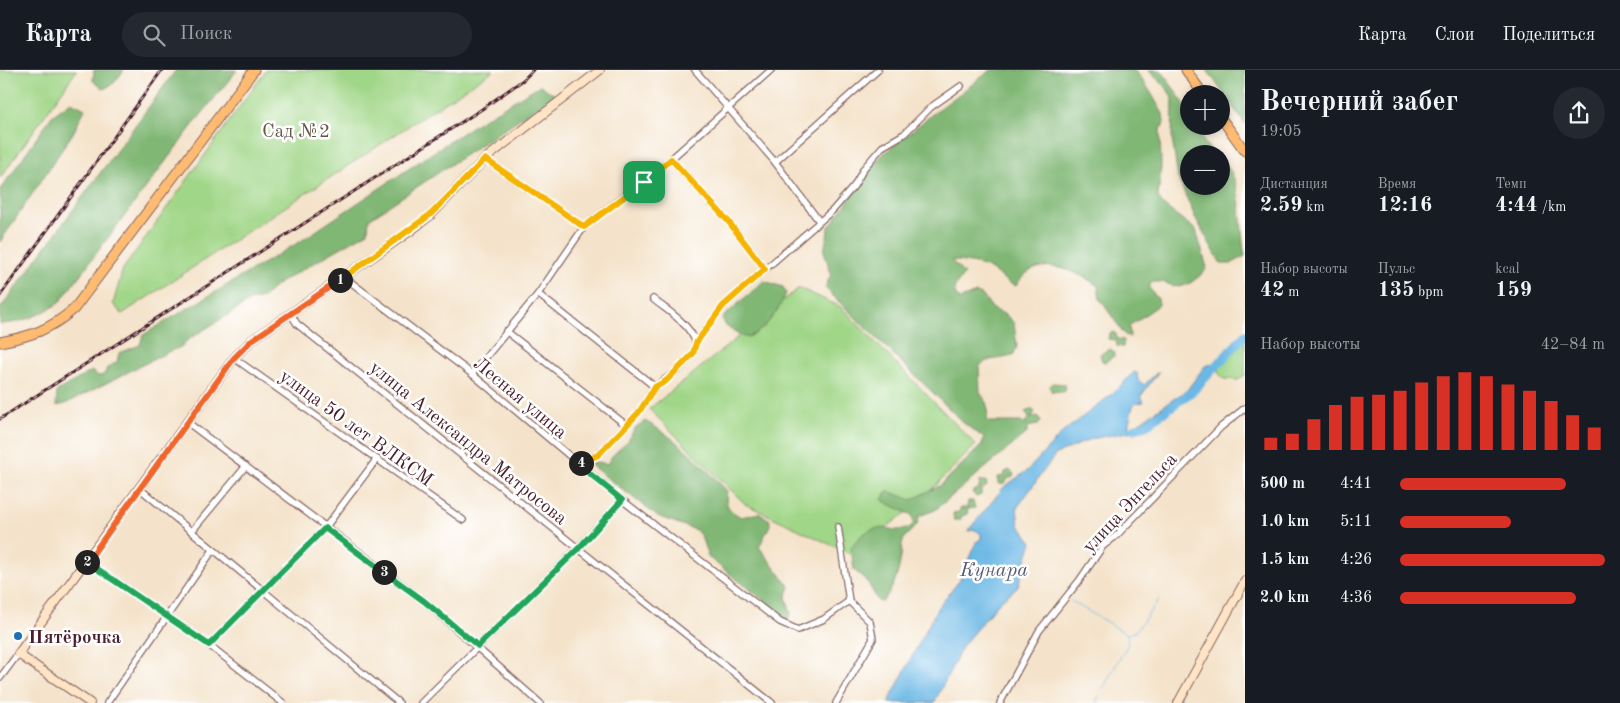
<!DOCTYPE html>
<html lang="ru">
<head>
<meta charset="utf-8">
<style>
	body { margin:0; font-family:"Old Standard TT",serif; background:#242831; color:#f1f3f6; height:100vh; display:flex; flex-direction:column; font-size:19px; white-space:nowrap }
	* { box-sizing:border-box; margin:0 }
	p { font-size:16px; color:#9ea1a6 }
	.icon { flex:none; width:28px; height:28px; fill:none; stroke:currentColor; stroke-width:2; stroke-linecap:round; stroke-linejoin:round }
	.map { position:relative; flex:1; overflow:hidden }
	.drawer { display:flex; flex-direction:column; background:#171b24; width:375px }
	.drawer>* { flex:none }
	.tools { position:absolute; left:1180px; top:15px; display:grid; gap:10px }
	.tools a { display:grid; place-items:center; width:50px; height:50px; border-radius:50%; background:#171b24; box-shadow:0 2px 8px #0003; font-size:25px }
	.pin { position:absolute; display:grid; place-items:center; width:42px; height:42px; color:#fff; margin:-21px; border-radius:10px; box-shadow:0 2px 8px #0006 }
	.km { position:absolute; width:25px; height:25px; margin:-12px; border-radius:50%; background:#222; color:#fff; font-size:14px; line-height:25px; text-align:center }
	.round { display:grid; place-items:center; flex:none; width:52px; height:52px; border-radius:26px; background:#242831 }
	.overview { display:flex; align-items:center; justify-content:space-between; height:85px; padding:0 15px }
	h1 { font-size:28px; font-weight:600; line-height:38px }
	.figures { display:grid; grid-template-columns:repeat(3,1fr); gap:8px; height:85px; padding:5px 15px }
	.figures div { display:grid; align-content:center }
	.figures b { font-size:21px; font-weight:600 }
	.figures small { font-size:14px; font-weight:400 }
	.figures p { font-size:14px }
	.chart { height:140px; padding:10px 15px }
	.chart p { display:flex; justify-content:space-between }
	.chart svg { width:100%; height:90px; margin-top:5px; stroke:#d93025; stroke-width:6 }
	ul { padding:0 15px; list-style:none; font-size:16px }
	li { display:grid; grid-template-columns:80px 60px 1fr; align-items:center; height:38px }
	li i { height:12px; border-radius:6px; background:#d93025 }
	header { display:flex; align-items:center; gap:30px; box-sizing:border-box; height:70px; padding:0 25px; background:#171b24; border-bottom:1px solid #363941 }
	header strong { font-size:24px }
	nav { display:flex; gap:28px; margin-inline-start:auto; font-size:18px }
	.search { width:350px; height:45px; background:#242831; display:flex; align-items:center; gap:12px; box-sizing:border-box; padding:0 18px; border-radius:28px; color:#9ea1a6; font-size:19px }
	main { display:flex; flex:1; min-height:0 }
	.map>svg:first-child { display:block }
</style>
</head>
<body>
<header>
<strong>Карта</strong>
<div class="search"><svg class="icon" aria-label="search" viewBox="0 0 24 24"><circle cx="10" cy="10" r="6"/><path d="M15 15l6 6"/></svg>Поиск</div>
<nav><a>Карта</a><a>Слои</a><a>Поделиться</a></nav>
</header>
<main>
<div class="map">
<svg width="1245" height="633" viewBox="0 0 1245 633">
	<rect width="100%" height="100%" fill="#fff"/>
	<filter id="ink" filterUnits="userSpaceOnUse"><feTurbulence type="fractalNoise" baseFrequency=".02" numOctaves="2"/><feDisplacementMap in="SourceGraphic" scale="10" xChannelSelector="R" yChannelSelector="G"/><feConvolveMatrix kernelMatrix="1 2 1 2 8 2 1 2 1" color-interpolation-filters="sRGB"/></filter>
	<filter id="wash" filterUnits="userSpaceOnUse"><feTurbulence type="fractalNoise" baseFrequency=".0096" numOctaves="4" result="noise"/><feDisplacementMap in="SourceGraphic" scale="20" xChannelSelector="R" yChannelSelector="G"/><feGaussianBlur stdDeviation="1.12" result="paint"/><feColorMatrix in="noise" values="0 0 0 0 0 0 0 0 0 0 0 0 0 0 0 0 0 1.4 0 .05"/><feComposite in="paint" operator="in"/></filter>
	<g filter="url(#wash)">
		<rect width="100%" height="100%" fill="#f4e3ca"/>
		<g fill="#a0d687" stroke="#757a59">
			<path d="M0,0H77L0,108Z"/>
			<path d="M266,0H494L122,244L113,234L123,199Z"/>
			<path d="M799,218L841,237L976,375L914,437L850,484L745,434L649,339Z"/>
			<path d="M1245,269V305L1238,310L1224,309L1219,304V298Z"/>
		</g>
		<g fill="#80b774" stroke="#656b50">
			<path d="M94,0H124L114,13L104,19L93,11Z"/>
			<path d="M176,0H237L196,51L59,233C42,244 20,254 0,254V239Z"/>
			<path d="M991,0H1135L1150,21L1163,44L1164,53L1160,61L1161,96L1158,127L1163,135L1196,160L1207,198C1201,206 1185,220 1174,216C1164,213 1161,210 1151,213L1149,218L1158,229L1159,235L1129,256L1130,267L1125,265L1100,229L1098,216C1081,204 1053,190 1032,200C1025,203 1020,210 1016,216C1005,212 999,204 990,199C979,193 963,192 951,190L964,204L954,218L956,226L960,229L976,223L982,225L993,239L1006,245L1014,253L1017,277L1013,285C1002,291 987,286 979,297L980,323C988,333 988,336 987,349L989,352H1021L1026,356L1025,352L1029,348L1025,342L1031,339L1035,342L1031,348L1038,346L1041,352L1038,355L1027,357V363L935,440L919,446C919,460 907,460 903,471C901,475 902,481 901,486C899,503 893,520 882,532L878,531L867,511L854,500L851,477C856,470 864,462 873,459C886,455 904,467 914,453L912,445L885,432L882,429L888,421L911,430L941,415L982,375L984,368L965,354L825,218L831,204L824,181L829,157L881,86L930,46Z"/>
			<path d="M1148,0H1161L1189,41V56H1198L1204,72L1214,84H1189V116H1221V89C1245,111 1238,151 1245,186L1231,194H1221L1195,147L1178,108L1172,69L1173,29L1166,17Z"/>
			<path d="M1207,0H1245V54Z"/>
			<path d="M540,15L555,25L369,149L368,162L279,213L262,228L250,231L186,271L181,277L170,281L65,334L56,336L57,321L92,301L98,306L104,305L107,298L117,292L119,283L140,275L143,265L301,171L477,53Z"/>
			<path d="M71,32L85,39L73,63L0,172V120L52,46Z"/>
			<path d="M764,211L783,217L786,223C781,237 761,268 744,267L726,256L722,248Z"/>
			<path d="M1113,262L1116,264L1117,269L1124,270L1123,277L1117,276L1116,270L1108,269L1109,264Z"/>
			<path d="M1111,279L1115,283L1114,286L1105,292L1102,291L1100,284Z"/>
			<path d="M1053,313L1065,314L1066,320L1063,322L1051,321L1050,316Z"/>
			<path d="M645,351C678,369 702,394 727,421C724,436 729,440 741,447L759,443L770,450V455L759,477L790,517L786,527L791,544L788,549L708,487L701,466L696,460L657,446L592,396V391L607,394L612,386L628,371L635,358Z"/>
			<path d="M1010,400L1014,404L1013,407L1007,409L1004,414H999L998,407L1004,406L1005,402Z"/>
			<path d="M980,411H986L987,416L981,420V425L976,427L972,422L979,418Z"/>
			<path d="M968,431H973L975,438L968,439L967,444L962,446L960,450H954L953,443L959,442L961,438H967Z"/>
		</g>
		<path fill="#6cb8e5" stroke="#5b6c88" d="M1211,294L1215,299L1190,324L1138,360L1091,369L1055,385L1017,438L1019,455L1032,472L1017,518L1000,531L963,575L934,633H888L938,537L959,511L976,472L981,469V464L976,460L968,461L1004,417L1028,400L1062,363L1112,324L1134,302L1137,303L1138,310L1144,315L1159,301L1141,326L1144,332L1136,333L1133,336L1128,357L1135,355L1187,320L1205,296Z"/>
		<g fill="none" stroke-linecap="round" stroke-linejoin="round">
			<g stroke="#6cb8e5" stroke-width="1">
				<path d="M1071,531L1127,564L1135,562L1160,528"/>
				<path d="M1103,618L1128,574L1127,565"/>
				<path d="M1096,633L1099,626"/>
			</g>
			<path stroke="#6cb8e5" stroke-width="9" d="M1134,359L1148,354L1194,320L1245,265"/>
		</g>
	</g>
	<g filter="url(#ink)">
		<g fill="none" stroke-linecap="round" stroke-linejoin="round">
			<g stroke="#866463" stroke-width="8">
				<g id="street">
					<path d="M695,0L775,92L819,151"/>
					<path d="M485,89L584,157"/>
					<path d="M671,89L728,151L765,199"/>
					<path d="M775,92L878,0"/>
					<path d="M344,207L472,304L622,430L780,552L798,560L824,549L849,531"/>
					<path d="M538,224L655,317"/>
					<path d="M653,229C669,242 689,253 696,273"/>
					<path d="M291,244L297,254L772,633"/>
					<path d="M506,261L626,355"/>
					<path d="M234,288L463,450"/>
					<path d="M472,304L538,224L584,157L671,89L771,0"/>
					<path d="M187,352L424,531L540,633"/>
					<path d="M578,394L598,385L639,342L655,317L678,300L693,284L696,273L723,236L833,140L854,116L864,98L882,77L904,64L931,37L961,16"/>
					<path d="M139,418L399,633"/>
					<path d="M192,461L246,396"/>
					<path d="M86,491L209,575L283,633"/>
					<path d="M209,575L325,458L376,390"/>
					<path d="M0,608L18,584"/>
					<path d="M107,633L213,480"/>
					<path d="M421,633L577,479L622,430"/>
					<path d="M836,633L873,569L870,552L849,531L838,457"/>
					<path d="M1000,633L1039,561L1079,511L1103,476L1117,465L1221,357L1245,338"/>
				</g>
			</g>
			<g stroke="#866463" stroke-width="10">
				<g id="secondary">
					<path d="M90,633L18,584L234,288L252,270L409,162L431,145L485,89L600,0"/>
					<path d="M1178,633L1245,511"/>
				</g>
			</g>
			<g stroke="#866463" stroke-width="11">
				<g id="primary">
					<path d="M1186,0L1203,24"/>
					<path d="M1221,48L1245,81"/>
					<path d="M0,272C32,266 49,260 74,239L254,0"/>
				</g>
			</g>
			<use href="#street" stroke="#fff" stroke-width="5.5"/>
			<use href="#secondary" stroke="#ffe4c6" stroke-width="8"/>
			<use href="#primary" stroke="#febb71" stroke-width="9"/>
			<g stroke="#4a1f2b" stroke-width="3">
				<g id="rail">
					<path d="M0,226L162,0"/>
					<path d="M0,349L482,39L523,10L533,0"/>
				</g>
			</g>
			<use href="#rail" stroke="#fff" stroke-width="1" stroke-dasharray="4" stroke-linecap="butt"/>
		</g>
	</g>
	<g fill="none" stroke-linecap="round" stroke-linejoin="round" filter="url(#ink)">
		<g stroke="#fff" stroke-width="10">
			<path id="split-1" d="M340,210L431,144L485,89L584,157L644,112"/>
		</g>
		<g stroke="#fff" stroke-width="10">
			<path id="split-2" d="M87,492L234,288L252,270L340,210"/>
		</g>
		<g stroke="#fff" stroke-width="10">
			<path id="split-3" d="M87,492L209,575L325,458L384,502"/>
		</g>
		<g stroke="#fff" stroke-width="10">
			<path id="split-4" d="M384,502L424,531L478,576L578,479L622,430L578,394L581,393"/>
		</g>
		<g stroke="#fff" stroke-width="10">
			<path id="split-5" d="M581,393L598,385L626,356L639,342L655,317L666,311L693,284L696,273L723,236L765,199L728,151L671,89L644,112"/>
		</g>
		<use href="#split-1" stroke="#f5b400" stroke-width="6"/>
		<use href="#split-2" stroke="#f0652b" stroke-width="6"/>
		<use href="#split-3" stroke="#22a559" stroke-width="6"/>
		<use href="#split-4" stroke="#22a559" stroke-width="6"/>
		<use href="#split-5" stroke="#f5b400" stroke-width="6"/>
	</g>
	<circle fill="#1f6fb2" stroke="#fff" stroke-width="2" cx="18" cy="566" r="5"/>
	<g text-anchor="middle" stroke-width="5" stroke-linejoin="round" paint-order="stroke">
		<g font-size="19" fill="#645647" stroke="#fff">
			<text x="296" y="67">Сад №2</text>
		</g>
		<g font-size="19" fill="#4a1f2b" stroke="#fff">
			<text transform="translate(521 327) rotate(40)" y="7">Лесная улица</text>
			<text transform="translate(357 357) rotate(36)" y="7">улица 50 лет ВЛКСМ</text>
			<text transform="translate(469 372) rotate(39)" y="7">улица Александра Матросова</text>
			<text transform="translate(1129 432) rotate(-47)" y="7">улица Энгельса</text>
		</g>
		<g font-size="19" font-weight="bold" fill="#4a1f2b" stroke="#fff" text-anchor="start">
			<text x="28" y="573">Пятёрочка</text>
		</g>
		<g font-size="20" font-style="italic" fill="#585c75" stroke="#fff">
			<text x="994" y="506">Кунара</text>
		</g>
	</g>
</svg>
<div class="tools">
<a>+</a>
<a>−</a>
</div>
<div class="pin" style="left:644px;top:112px;background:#1e9e55"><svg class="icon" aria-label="arrive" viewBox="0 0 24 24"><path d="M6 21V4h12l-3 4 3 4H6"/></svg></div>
<b class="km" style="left:340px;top:210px">1</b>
<b class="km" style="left:87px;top:492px">2</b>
<b class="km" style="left:384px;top:502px">3</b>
<b class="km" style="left:581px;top:393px">4</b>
</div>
<section class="drawer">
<div class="overview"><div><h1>Вечерний забег</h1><p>19:05</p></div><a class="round"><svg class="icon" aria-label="share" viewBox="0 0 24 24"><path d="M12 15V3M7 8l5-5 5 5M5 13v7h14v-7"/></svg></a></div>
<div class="figures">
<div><p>Дистанция</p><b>2.59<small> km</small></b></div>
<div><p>Время</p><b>12:16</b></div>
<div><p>Темп</p><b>4:44<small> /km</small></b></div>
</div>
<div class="figures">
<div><p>Набор высоты</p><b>42<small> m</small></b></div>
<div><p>Пульс</p><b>135<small> bpm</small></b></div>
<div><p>kcal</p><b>159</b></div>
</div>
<div class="chart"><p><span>Набор высоты</span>42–84 m</p>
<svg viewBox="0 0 160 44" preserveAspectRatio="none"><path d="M5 44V38M15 44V36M25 44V29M35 44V22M45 44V18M55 44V17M65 44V15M75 44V11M85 44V8M95 44V6M105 44V8M115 44V12M125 44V15M135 44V20M145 44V27M155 44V33"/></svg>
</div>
<ul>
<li><b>500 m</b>4:41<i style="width:81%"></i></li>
<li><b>1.0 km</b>5:11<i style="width:54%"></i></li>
<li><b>1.5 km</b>4:26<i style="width:100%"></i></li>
<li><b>2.0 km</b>4:36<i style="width:86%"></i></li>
</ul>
</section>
</main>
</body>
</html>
